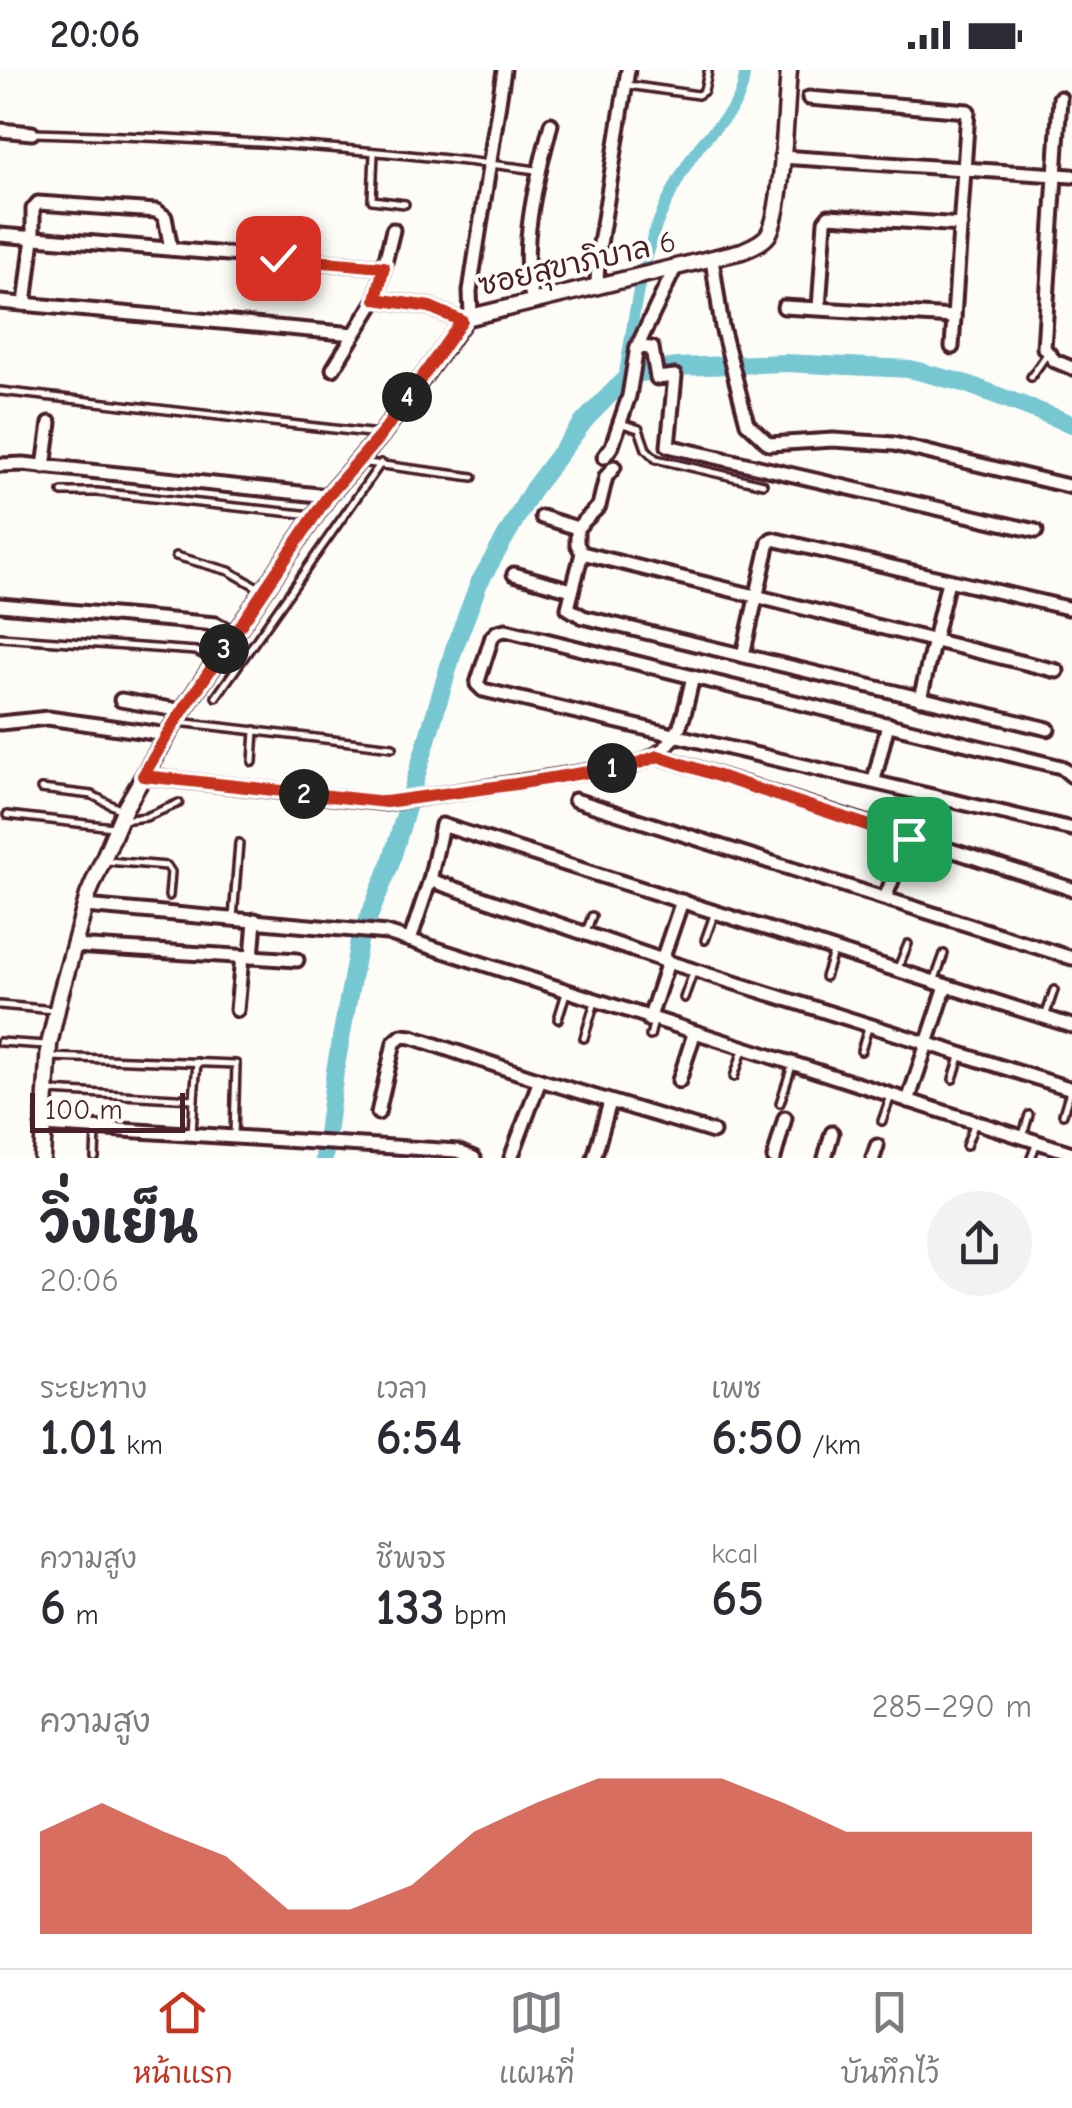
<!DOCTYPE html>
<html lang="th">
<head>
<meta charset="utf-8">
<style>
	body { margin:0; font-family:"Comic Neue","Playpen Sans Thai",sans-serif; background:#f2f2f3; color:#2b2b33; height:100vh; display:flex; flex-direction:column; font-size:38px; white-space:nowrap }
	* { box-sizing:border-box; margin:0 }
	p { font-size:32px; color:#7c7c81 }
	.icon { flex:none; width:55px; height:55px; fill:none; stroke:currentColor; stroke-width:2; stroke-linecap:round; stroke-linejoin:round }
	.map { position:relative; height:1088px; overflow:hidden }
	.details { display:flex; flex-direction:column; background:#fff; flex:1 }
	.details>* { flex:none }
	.scale { position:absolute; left:30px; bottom:25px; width:155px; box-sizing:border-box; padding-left:10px; border:5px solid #4a1f2b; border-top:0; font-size:28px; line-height:35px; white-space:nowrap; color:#4a1f2b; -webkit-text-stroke:8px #fdfcf7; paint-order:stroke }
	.pin { position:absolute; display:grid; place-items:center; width:85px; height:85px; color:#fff; margin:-42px; border-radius:20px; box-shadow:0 5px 15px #0006 }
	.km { position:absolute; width:50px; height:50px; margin:-25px; border-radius:50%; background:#222; color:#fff; font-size:28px; line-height:50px; text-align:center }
	.round { display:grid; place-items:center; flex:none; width:105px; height:105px; border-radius:52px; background:#f2f2f3 }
	.summary { display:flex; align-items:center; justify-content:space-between; height:170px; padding:0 40px }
	h1 { font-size:55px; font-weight:700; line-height:75px }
	.stats { display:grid; grid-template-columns:repeat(3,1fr); gap:15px; height:170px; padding:10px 40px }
	.stats div { display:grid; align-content:center }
	.stats b { font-size:50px; font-weight:700 }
	.stats small { font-size:28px; font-weight:400 }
	.stats p { font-size:28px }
	.chart { height:280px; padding:20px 40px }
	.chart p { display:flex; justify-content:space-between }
	.chart svg { width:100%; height:180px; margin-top:10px; fill:#c8321e; opacity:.7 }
	.status { display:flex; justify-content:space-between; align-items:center; height:70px; padding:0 50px; background:#fff; direction:ltr }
	.status svg { height:28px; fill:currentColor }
	.dock { display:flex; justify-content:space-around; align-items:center; height:140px; border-top:2px solid #e1e1e2; background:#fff; font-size:28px; color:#7c7c81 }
	.dock a { display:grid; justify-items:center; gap:5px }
	.dock .on { color:#c8321e }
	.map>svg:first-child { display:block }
</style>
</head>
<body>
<div class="status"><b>20:06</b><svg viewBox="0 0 49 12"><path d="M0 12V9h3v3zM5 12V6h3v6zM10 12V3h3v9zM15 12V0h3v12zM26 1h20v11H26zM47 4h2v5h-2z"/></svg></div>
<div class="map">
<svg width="1072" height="1088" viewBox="0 0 1072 1088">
	<rect width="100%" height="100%" fill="#fdfcf7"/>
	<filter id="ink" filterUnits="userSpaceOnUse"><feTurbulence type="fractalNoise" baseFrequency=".01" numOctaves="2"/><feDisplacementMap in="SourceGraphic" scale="20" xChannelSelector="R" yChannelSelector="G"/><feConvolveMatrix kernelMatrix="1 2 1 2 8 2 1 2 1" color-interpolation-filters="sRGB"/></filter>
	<g filter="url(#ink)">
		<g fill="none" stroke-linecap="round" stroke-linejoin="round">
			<path stroke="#77c7d2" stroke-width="11" d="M623,312C633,257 638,197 661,145C671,123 684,96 699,77C720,50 743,39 745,0"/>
			<path stroke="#77c7d2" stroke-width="18" d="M324,1088L335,1001L359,871L390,795L454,579L479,513L533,419L585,350L629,305L677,297L785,293L910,299L967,314L1072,354"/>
			<g stroke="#4a1f2b" stroke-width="12">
				<g id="service">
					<path d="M628,15L698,25L704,21L708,2"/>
					<path d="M34,63C201,68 370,77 536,100"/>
					<path d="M374,83L372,130L405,134"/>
					<path d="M1031,307L1047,284"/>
					<path d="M0,321L378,364"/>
					<path d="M620,353L639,359L646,379L656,389L763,414"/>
					<path d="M360,392L473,407"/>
					<path d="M62,422H97L312,445"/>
					<path d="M176,486L229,501L261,519"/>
					<path d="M0,567L196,581L213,590"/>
					<path d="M216,627L381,393"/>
					<path d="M178,652L393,677"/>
					<path d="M253,692L255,660"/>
					<path d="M41,719L92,725L121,740"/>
					<path d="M7,745L113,757"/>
					<path d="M122,750L146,747L179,733"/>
					<path d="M107,791L167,796L171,802L169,826"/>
					<path d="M233,848L239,773"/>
					<path d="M586,862L592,846"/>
					<path d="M705,870L714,845"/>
					<path d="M898,898L908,874"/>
					<path d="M825,907L833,883"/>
					<path d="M935,909L944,884"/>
					<path d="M684,928L693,903"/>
					<path d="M0,935L54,940"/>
					<path d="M1046,944L1054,920"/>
					<path d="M558,949L566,923"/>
					<path d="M650,966L654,951"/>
					<path d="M584,968L595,932"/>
					<path d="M0,972L46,975"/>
					<path d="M861,981L868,958"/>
					<path d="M51,987L236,994L234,1066"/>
					<path d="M734,1007L743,980"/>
					<path d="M953,1009L960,987"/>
					<path d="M49,1021L194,1029L197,992"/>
					<path d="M780,1033L792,996"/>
					<path d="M1063,1044L1070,1021"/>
					<path d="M882,1051L891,1026"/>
					<path d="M192,1064L194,1029"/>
					<path d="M1023,1065L1029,1045"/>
					<path d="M966,1076L974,1055"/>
					<path d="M95,1088L96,1061"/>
					<path d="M1031,1088L1036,1075"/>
				</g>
			</g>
			<g stroke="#4a1f2b" stroke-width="19">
				<g id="minor">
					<path d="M809,28L968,41L952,277"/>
					<path d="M1060,28L1044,278L1055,291L1072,298"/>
					<path d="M0,60L32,63"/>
					<path d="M781,87L1072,106"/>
					<path d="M0,165L384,197"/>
					<path d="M712,189L722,257L747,353L769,374L833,370L894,374L1072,417"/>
					<path d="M597,216L598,186L628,0"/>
					<path d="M376,229L430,237L462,251"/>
					<path d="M533,230C517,180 538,104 551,54"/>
					<path d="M0,232L354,264"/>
					<path d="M25,234L33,168V139L38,133L157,141L165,147L171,179"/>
					<path d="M784,237L954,247"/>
					<path d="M819,238L825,151L829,146L961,155"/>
					<path d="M471,245L470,221L504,0"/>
					<path d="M637,277L652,278L657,308L675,306L668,376L1036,461"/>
					<path d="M333,299L376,229L393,160"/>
					<path d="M604,387L612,376L629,326L637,277L675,198"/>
					<path d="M0,395L23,394L328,426"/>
					<path d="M44,397L50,353"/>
					<path d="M614,397L606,407L599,436L577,458V474L582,483L1057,601"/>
					<path d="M542,447L577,458"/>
					<path d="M582,483L568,538L583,547L1048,659"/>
					<path d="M514,504L572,520"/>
					<path d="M0,535L216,554L234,564"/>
					<path d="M743,585L769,472L772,469L1068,538"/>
					<path d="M693,607L506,560L497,562L492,567L477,614L483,620L1072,759"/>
					<path d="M920,629L948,511"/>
					<path d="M121,630L182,641"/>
					<path d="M0,653L48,648L168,665"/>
					<path d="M658,686L1072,819"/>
					<path d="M143,706L386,733L636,694C682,678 682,650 693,607L1061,697L1072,706"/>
					<path d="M874,710L888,654"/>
					<path d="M575,730L1072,888"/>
					<path d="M430,810L668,892L1072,1019"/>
					<path d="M885,828L909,769"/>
					<path d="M85,836L387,863L1072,1083"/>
					<path d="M410,870L430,810L442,755L1072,956"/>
					<path d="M74,876L252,887L255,850"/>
					<path d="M252,887L297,890"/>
					<path d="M662,890L682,831"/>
					<path d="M237,940L242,887"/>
					<path d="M649,950L668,892"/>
					<path d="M679,1011L694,964"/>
					<path d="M908,1031L946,916"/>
					<path d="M378,1043L394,973L402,966L412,967L540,1010L713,1062"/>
					<path d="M42,1055L457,1081L474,1088"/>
					<path d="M511,1088L540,1010"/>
					<path d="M594,1088L610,1032"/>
					<path d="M774,1088L785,1048"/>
					<path d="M825,1088L832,1063"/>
					<path d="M873,1088L877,1076"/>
				</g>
			</g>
			<g stroke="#4a1f2b" stroke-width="21">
				<path id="tertiary" d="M42,1088L49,975L60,926L88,825L125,738L175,652L328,426L381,365L466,248L742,181C751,177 762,173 768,165C783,143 786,32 789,0"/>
			</g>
			<use href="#service" stroke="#fdfcf7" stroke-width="5"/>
			<use href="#minor" stroke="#fdfcf7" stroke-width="11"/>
			<use href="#tertiary" stroke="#fdfcf7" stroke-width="14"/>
		</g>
	</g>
	<g fill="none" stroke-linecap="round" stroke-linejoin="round" filter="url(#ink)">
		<g stroke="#fff" stroke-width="20">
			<path id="route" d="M278,188L384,197L376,229L430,237L462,251L381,365L328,426L175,652L143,706L386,732L516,714L636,694L658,686L909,769"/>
		</g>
		<use href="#route" stroke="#c8321e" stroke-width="12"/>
	</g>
	<g text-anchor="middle" stroke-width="8" stroke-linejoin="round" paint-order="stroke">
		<g font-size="30" fill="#4a1f2b" stroke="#fdfcf7">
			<text transform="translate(577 193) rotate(-13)" y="10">ซอยสุขาภิบาล 6</text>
		</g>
	</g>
</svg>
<div class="scale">100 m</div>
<div class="pin" style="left:909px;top:769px;background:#1e9e55"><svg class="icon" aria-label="arrive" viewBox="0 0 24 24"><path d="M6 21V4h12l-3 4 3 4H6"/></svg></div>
<div class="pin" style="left:278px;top:188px;background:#d93025"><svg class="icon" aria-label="check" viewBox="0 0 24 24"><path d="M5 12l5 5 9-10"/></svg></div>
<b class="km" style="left:612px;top:698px">1</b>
<b class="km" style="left:304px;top:724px">2</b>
<b class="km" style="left:224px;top:579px">3</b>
<b class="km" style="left:407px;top:327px">4</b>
</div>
<section class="details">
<div class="summary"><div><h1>วิ่งเย็น</h1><p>20:06</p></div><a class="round"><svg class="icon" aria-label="share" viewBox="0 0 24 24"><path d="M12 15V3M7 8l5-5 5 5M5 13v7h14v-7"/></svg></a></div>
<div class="stats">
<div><p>ระยะทาง</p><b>1.01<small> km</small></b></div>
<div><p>เวลา</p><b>6:54</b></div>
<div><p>เพซ</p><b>6:50<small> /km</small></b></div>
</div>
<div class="stats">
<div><p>ความสูง</p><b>6<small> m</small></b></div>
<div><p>ชีพจร</p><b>133<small> bpm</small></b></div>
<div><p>kcal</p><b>65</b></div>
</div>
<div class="chart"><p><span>ความสูง</span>285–290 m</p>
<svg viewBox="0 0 160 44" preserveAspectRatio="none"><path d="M0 44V19L10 12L20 19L30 25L40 38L50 38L60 32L70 19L80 12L90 6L100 6L110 6L120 12L130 19L140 19L150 19L160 19V44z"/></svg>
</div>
</section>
<nav class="dock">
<a class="on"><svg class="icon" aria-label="home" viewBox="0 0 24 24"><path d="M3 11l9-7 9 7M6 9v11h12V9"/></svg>หน้าแรก</a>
<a><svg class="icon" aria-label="map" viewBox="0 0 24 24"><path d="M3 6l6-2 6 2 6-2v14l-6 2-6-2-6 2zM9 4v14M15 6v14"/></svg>แผนที่</a>
<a><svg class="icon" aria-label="saved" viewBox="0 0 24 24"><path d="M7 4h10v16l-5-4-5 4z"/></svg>บันทึกไว้</a>
</nav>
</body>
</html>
